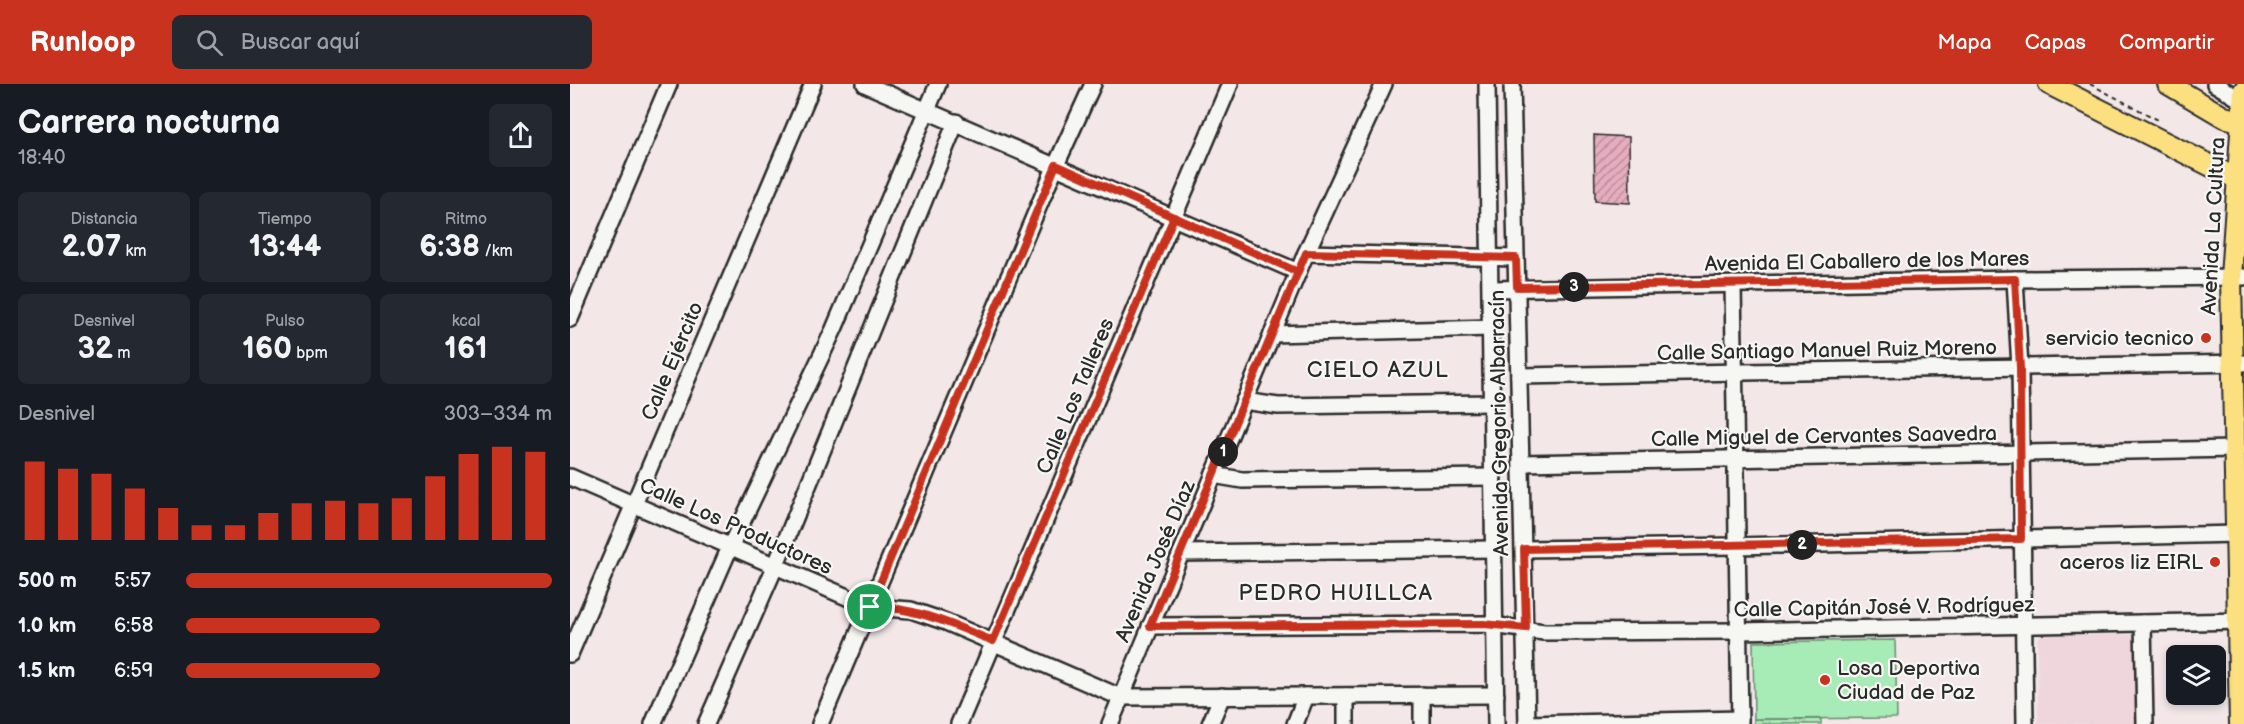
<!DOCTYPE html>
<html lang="es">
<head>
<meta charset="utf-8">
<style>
	body { margin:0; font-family:"Balsamiq Sans",sans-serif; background:#242831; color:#f1f3f6; height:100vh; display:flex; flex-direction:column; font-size:22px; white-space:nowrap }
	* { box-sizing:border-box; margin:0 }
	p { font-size:20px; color:#9ea1a6 }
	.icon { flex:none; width:33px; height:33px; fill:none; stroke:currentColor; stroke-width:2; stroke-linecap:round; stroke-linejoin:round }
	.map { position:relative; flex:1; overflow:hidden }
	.sheet { display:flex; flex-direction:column; background:#171b24; width:570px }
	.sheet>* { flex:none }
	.controls { position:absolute; left:1596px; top:561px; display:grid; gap:12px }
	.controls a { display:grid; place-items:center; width:60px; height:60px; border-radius:9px; background:#171b24; box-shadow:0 3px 9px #0003; font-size:30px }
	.pin { position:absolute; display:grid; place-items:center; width:51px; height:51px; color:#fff; margin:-26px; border:3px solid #fff; border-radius:50%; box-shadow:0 2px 6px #0007 }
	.km { position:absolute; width:30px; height:30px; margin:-15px; border-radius:50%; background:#222; color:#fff; font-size:16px; line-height:30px; text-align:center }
	.round { display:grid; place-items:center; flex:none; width:63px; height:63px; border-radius:9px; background:#242831 }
	.overview { display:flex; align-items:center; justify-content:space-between; height:102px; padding:0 18px }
	h1 { font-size:33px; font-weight:600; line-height:45px }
	.figures { display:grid; grid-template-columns:repeat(3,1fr); gap:9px; height:102px; padding:6px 18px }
	.figures div { display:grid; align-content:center; border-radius:9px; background:#242831; text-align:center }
	.figures b { font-size:30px; font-weight:600 }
	.figures small { font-size:16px; font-weight:400 }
	.figures p { font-size:16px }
	.chart { height:168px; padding:12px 18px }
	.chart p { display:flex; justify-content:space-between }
	.chart svg { width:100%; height:108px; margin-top:6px; stroke:#c8321e; stroke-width:6 }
	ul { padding:0 18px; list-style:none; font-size:20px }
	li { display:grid; grid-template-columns:96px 72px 1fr; align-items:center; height:45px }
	li i { height:15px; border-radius:8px; background:#c8321e }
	header { display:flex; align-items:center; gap:36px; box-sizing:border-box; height:84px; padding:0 30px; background:#c8321e; color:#fff }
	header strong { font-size:28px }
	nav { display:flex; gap:33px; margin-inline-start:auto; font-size:21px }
	.search { width:420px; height:54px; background:#242831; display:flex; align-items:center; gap:15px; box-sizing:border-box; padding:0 21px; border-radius:9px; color:#9ea1a6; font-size:22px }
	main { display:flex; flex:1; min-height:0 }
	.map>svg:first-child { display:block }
</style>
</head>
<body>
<header>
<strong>Runloop</strong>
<div class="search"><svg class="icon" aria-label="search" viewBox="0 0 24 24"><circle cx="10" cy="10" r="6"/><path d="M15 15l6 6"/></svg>Buscar aquí</div>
<nav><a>Mapa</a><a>Capas</a><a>Compartir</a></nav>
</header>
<main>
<section class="sheet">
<div class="overview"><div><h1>Carrera nocturna</h1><p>18:40</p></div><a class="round"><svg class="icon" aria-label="share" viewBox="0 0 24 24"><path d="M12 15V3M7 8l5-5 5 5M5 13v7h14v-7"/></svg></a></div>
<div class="figures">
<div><p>Distancia</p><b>2.07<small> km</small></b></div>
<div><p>Tiempo</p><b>13:44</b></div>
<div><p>Ritmo</p><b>6:38<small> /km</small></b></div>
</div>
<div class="figures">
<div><p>Desnivel</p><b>32<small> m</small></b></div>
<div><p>Pulso</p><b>160<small> bpm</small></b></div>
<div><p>kcal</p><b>161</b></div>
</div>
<div class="chart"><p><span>Desnivel</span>303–334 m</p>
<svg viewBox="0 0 160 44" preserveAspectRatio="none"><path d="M5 44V12M15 44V15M25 44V17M35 44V23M45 44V31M55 44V38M65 44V38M75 44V33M85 44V29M95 44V28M105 44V29M115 44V27M125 44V18M135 44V9M145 44V6M155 44V8"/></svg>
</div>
<ul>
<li><b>500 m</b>5:57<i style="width:100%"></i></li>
<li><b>1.0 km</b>6:58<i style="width:53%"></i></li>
<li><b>1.5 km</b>6:59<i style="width:53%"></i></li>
</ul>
</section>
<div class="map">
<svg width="1674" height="640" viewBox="0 0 1674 640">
	<defs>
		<pattern id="grass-tufts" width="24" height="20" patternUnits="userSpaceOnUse" patternTransform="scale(1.5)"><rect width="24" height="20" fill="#a7ebb6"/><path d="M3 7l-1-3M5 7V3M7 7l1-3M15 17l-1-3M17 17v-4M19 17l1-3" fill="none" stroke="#90ca9d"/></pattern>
		<pattern id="building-hatch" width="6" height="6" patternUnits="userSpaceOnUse" patternTransform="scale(1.5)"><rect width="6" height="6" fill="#e5adbf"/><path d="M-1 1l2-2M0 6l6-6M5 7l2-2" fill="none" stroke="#ba8d9b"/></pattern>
	</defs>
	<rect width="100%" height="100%" fill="#f3e7e8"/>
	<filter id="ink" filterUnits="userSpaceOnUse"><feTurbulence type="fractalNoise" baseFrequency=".0167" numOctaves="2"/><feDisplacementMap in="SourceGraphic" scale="12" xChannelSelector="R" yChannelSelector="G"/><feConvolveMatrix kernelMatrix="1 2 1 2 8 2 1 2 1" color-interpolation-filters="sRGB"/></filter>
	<g filter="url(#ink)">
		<path fill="#efd6dc" d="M1471,551H1563L1567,555V640H1468L1467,555Z"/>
		<rect fill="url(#grass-tufts)" stroke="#698b70" stroke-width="1.5" x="1184" y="635" width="67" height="5"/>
		<path fill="#a7ebb6" stroke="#698b70" stroke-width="1.5" d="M1325,556L1327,634L1184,635L1183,558Z"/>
		<path fill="url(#building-hatch)" stroke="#2b2b2b" stroke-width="1.5" d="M1024,51L1059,53L1060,119L1025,117Z"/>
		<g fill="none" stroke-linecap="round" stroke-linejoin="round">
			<g stroke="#2b2b2b" stroke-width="20">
				<g id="minor">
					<path d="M295,0L728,188"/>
					<path d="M917,0L926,640"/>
					<path d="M942,0L957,640"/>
					<path d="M1645,0L1674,18"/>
					<path d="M736,169L946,174"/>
					<path d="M1445,195L1450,284L1455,640"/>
					<path d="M1163,200L1170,640"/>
					<path d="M921,205L1445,195L1674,193"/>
					<path d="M0,235L99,0"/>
					<path d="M702,250L921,244"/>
					<path d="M949,292L1674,279"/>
					<path d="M674,317L708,322L922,319"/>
					<path d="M951,379L1665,365"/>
					<path d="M643,391L672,396L923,393"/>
					<path d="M0,393L300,523L341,526L376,538L550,613L926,611"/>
					<path d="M954,465L1167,462L1667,450"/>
					<path d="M611,469L924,465"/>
					<path d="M1573,539L1575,640"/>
					<path d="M580,542L914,540L974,548L1168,547L1674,537"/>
					<path d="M0,570L243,0"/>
					<path d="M852,611V640"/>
					<path d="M776,612V640"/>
					<path d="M83,640L160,463L264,245L368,0"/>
					<path d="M136,640L205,483L386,38"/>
					<path d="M250,640L486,81L523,0"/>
					<path d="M389,640L660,0"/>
					<path d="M540,640L736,169L814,0"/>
					<path d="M640,640L652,612"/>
					<path d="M725,640L736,612"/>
					<path d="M957,640L1170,635"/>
				</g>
			</g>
			<g stroke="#2b2b2b" stroke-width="24">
				<g id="major">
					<path d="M1479,0L1667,95"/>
					<path d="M1598,0L1654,33L1673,38"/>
					<path d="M1670,640L1661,193L1674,6"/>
				</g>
			</g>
			<path stroke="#2b2b2b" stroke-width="2" stroke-dasharray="4.5 4.5" stroke-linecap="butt" d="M1520,0L1590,37"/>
			<use href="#minor" stroke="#f6f6f2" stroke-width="15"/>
			<use href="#major" stroke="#fce080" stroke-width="20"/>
		</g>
	</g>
	<g fill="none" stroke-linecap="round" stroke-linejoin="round" filter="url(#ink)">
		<g stroke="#fff" stroke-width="12">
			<path id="route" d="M300,523C344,522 383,541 423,557L604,133L728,188L580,542L914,540L956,544L954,465L1451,455L1450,284L1445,195L947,203L946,174L736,169L728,188L486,81L300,523"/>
		</g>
		<use href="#route" stroke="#c8321e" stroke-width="8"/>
	</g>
	<g fill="#c8321e" stroke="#f6f6f2" stroke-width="2">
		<circle cx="1636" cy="254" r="6"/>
		<circle cx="1645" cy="478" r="6"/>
		<circle cx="1255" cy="596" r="6"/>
	</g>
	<g text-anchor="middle" stroke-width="4.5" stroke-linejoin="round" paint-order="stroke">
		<g font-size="21" fill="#2b2b2b" stroke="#f6f6f2">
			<text transform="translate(1643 142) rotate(-87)" y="7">Avenida La Cultura</text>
			<text transform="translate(1297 177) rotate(-1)" y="7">Avenida El Caballero de los Mares</text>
			<text transform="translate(1257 266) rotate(-1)" y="7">Calle Santiago Manuel Ruiz Moreno</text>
			<text transform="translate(102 277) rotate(-67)" y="7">Calle Ejército</text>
			<text transform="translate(505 312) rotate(-67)" y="7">Calle Los Talleres</text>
			<text transform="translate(929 339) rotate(-91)" y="7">Avenida Gregorio Albarracín</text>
			<text transform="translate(1254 352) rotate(-1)" y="7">Calle Miguel de Cervantes Saavedra</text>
			<text transform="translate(166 442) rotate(24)" y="7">Calle Los Productores</text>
			<text transform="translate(585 477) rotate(-67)" y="7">Avenida José Díaz</text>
			<text transform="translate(1314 523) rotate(-1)" y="7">Calle Capitán José V. Rodríguez</text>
		</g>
		<g font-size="21" fill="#2b2b2b" stroke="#f6f6f2" text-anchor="end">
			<text x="1624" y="261">servicio tecnico</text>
			<text x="1633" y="485">aceros liz EIRL</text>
			<text x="1267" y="591" text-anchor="start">Losa Deportiva<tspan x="1267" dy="24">Ciudad de Paz</tspan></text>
		</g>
		<g font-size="22" letter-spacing="1.5" fill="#2b2b2b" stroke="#f6f6f2">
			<text x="808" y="293">CIELO AZUL</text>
			<text x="766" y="516">PEDRO HUILLCA</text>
		</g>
	</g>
</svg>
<div class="controls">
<a><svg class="icon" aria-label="layers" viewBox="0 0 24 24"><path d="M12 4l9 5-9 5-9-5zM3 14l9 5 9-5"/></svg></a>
</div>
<div class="pin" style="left:300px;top:523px;background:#1e9e55"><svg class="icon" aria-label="arrive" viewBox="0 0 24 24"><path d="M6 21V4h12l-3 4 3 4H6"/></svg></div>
<b class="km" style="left:653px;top:368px">1</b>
<b class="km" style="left:1232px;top:461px">2</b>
<b class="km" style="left:1004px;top:203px">3</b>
</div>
</main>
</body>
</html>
